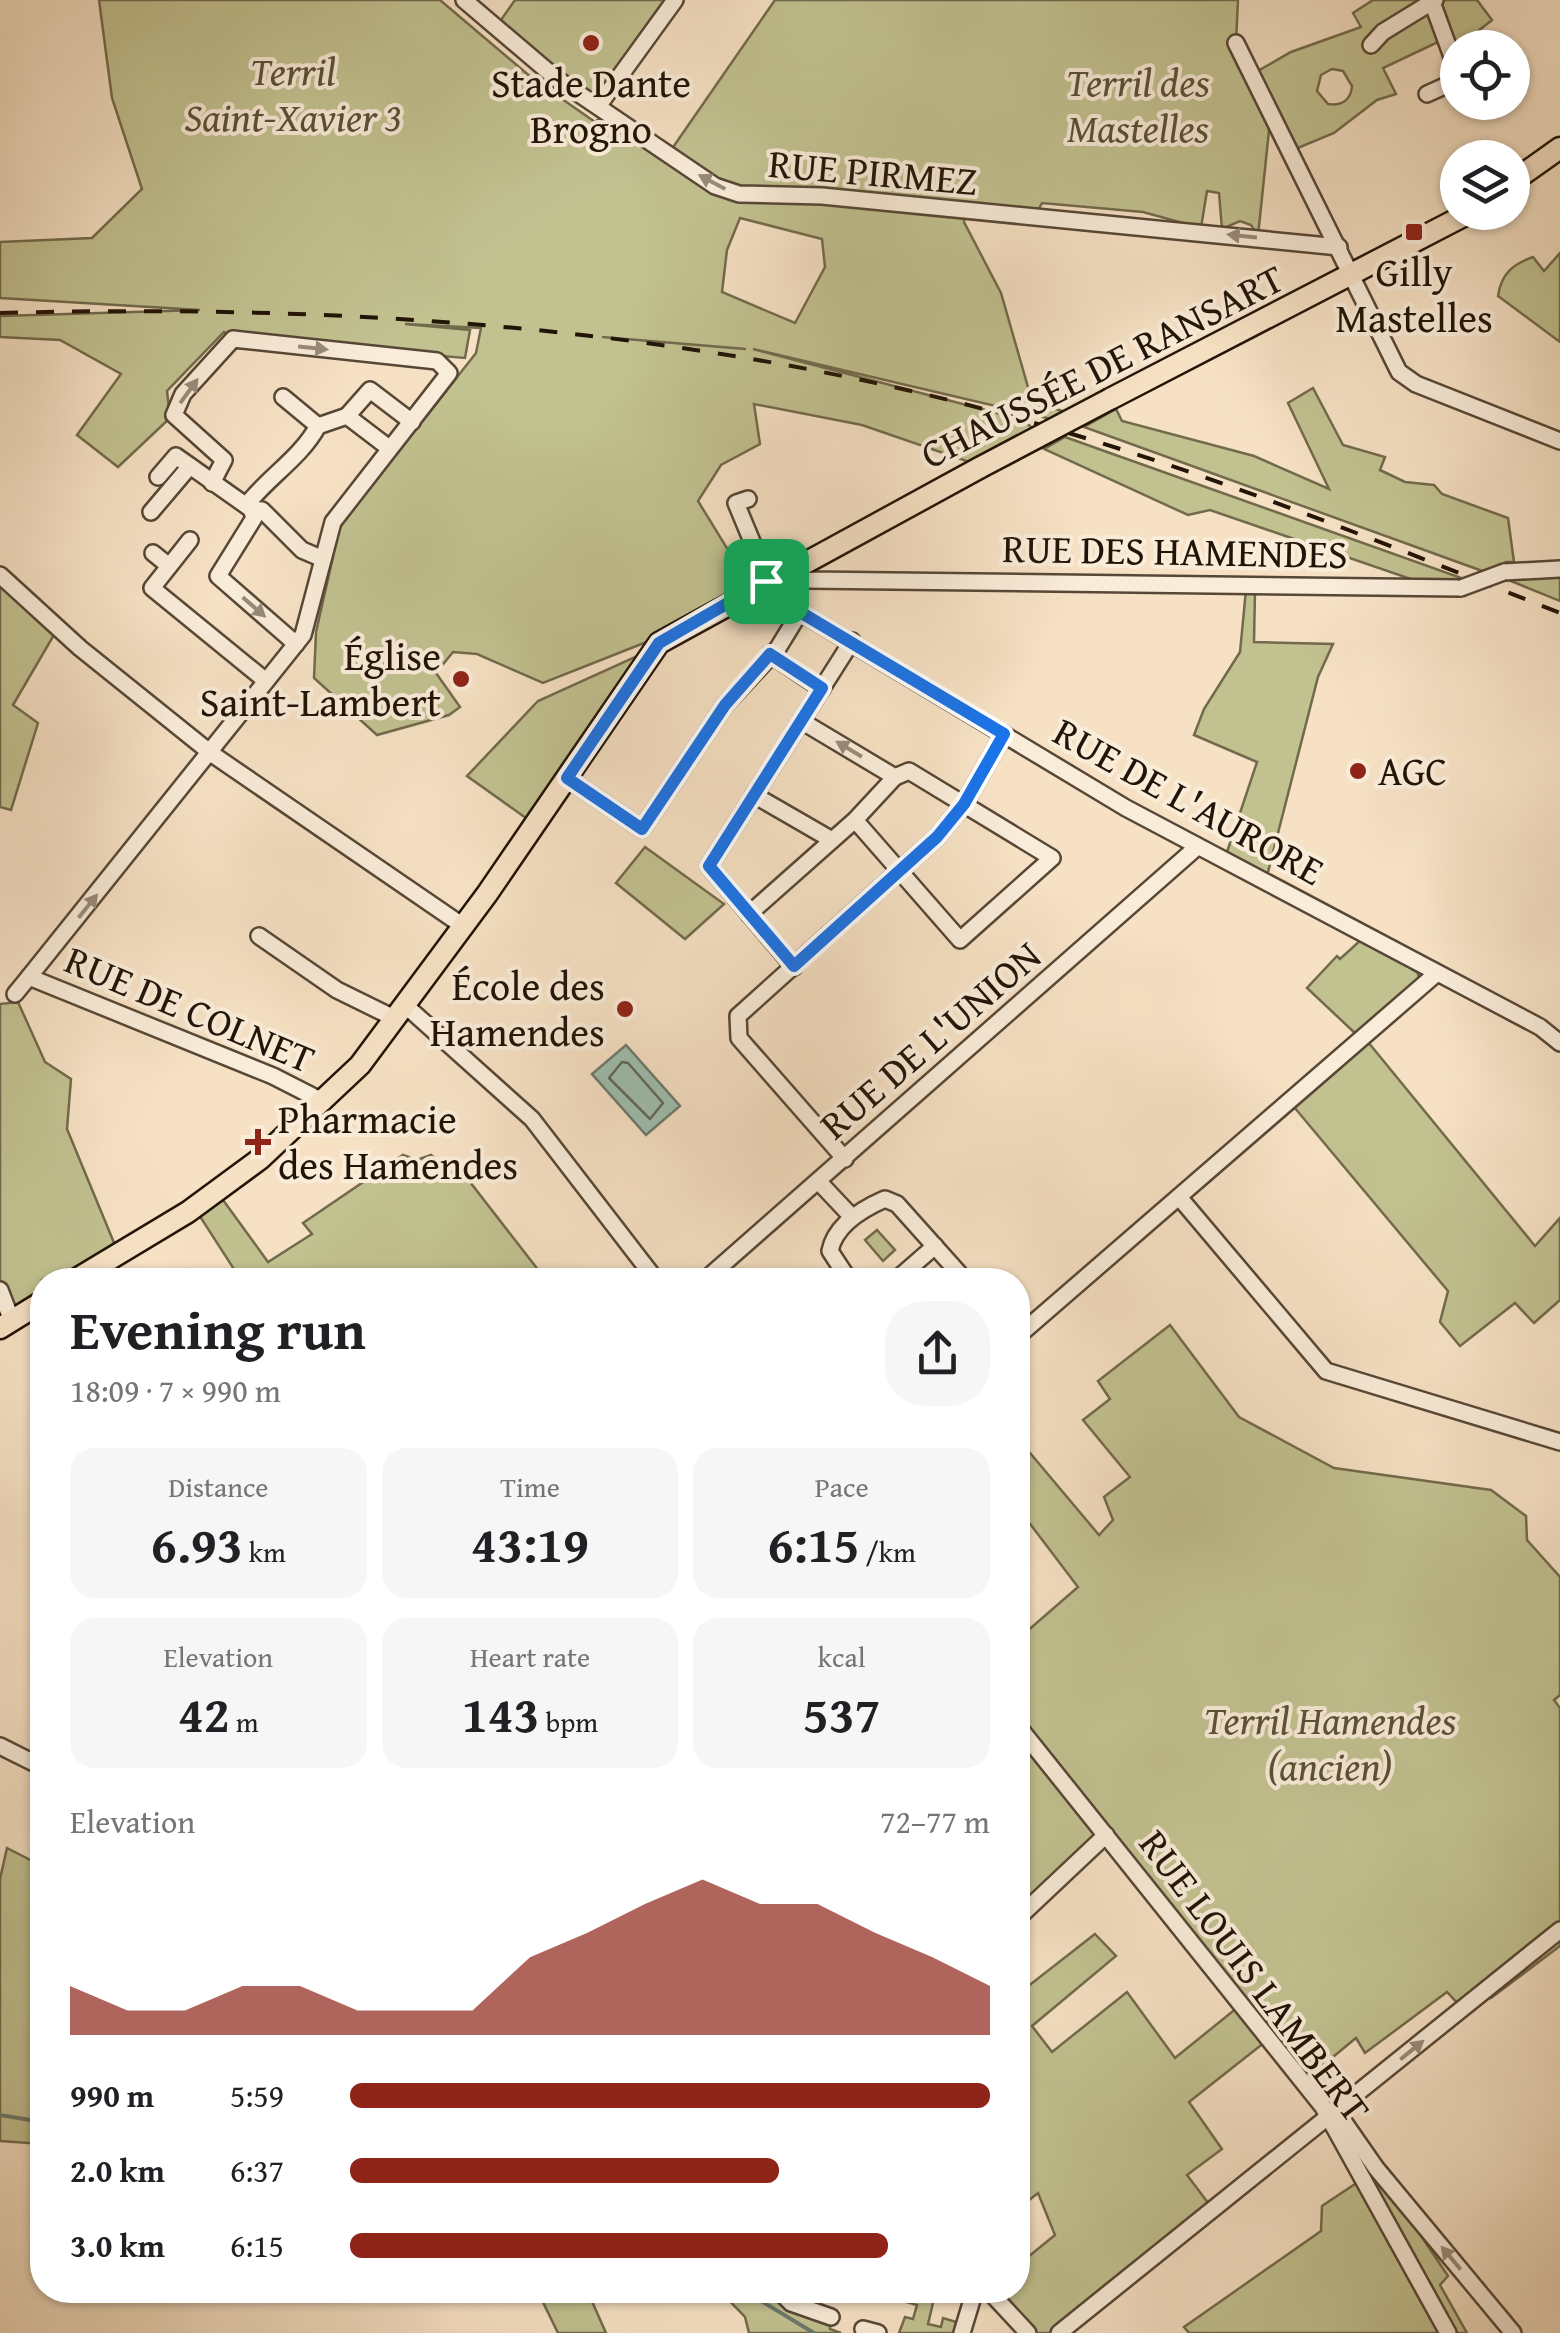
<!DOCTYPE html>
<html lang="en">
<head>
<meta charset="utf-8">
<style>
	body { margin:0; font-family:"Gentium Book Plus",serif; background:#f6f6f6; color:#202124; height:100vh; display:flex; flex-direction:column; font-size:38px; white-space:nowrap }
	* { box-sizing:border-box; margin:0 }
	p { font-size:32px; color:#757577 }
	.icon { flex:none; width:55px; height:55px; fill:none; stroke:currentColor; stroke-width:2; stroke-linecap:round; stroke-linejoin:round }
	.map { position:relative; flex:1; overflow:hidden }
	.sheet { position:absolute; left:30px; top:1268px; width:1000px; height:1035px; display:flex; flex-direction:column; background:#fff; border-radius:40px; box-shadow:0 2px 8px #0004 }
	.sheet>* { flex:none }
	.controls { position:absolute; left:1440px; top:30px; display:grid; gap:20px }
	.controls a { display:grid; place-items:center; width:90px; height:90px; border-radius:50%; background:#fff; box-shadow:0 2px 8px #0004; font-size:50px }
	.pin { position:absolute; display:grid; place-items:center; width:85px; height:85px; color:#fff; margin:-42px; border-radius:20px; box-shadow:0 5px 15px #0006 }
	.round { display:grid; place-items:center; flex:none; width:105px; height:105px; border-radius:40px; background:#f6f6f6 }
	.overview { display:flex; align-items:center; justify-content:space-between; height:170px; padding:0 40px }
	h1 { font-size:55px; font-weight:700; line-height:75px }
	.figures { display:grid; grid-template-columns:repeat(3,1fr); gap:15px; height:170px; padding:10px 40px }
	.figures div { display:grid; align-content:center; border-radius:25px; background:#f6f6f6; text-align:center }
	.figures b { font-size:50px; font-weight:700 }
	.figures small { font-size:28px; font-weight:400 }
	.figures p { font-size:28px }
	.chart { height:280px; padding:20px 40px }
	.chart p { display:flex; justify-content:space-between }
	.chart svg { width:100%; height:180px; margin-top:10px; fill:#8f2418; opacity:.7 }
	ul { padding:0 40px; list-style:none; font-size:32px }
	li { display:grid; grid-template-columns:160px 120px 1fr; align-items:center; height:75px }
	li i { height:25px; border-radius:12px; background:#8f2418 }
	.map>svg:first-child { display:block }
</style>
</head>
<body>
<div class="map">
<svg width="1560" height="2333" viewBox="0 0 1560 2333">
	<rect width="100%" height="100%" fill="#f6e1c4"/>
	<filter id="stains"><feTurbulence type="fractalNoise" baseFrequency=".002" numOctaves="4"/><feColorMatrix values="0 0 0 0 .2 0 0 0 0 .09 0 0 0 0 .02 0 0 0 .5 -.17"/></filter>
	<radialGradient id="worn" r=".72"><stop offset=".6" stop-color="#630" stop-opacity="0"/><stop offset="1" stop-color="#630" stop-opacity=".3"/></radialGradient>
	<g fill="#c2c190" stroke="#726a4c" stroke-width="2.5" fill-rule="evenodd">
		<path d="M99,0H440L532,78L595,122L604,115L669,153L775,0H1238L1236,43L1270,121L1258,236L1251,225L1240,221L1222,229L1219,193L1207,191L1201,228L1143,212L1042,203L1037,212L965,208L964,222L1001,293L1032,401L1065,412L1051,419L753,349L1024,420L1032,428L972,463L862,425L754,404L760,444L721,465L698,501L749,584L649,641L543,683L477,654L453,652L436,673L460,707L449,715L377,735L314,678L316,632L340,526L476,353L481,328L405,324L470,330L465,358L233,339L224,332L167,391L170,418L118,467L77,435L121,374L60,340L0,337V316L200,310L0,298V242L92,238L142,189L112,98ZM740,218L822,239L825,267L795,323L722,292L727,250ZM602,337L746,349H745Z"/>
		<path d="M515,0H665L598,93L578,92L496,27Z"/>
		<path d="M1373,0H1477L1492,20L1453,51L1440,41L1383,68L1396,94L1377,100L1334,133L1298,148L1256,72L1291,52L1361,27L1353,13ZM1332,69L1343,71L1352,86C1351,100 1342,106 1328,104L1317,91L1321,75Z"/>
		<path d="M1560,253V342L1498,296C1501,274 1513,264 1533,257L1544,271Z"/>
		<path d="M1313,388L1343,445L1385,457L1380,470L1405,482L1434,485L1442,494L1508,518L1514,562H1506L1488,573L1084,427L1116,409L1122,421L1254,456L1329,489L1288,403Z"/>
		<path d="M1065,437L1467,580L1431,586L1210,510L1188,515L1044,449Z"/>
		<path d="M1560,574V601L1506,579Z"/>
		<path d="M0,579L58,628L13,705L38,723L11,810L0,807Z"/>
		<path d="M1246,590L1255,591L1254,642L1333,644L1318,677L1267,876L1227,852L1257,762L1194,735L1204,709L1240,652Z"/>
		<path d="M646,652L526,818L467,776L538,701Z"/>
		<path d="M645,847L724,904L685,939L616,883Z"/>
		<path d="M1363,938L1418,973L1419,982L1357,1035L1307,988L1337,956L1340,959Z"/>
		<path d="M18,1002L45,1062L71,1079L67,1129L117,1250L63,1280H42V1292L8,1310L0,1288V1004Z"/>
		<path d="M1368,1042L1535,1246L1560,1218V1300L1534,1323L1515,1303L1460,1346L1440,1322L1448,1291L1294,1107Z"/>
		<path d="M403,1155L417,1160L431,1155L451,1172L463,1173L546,1280H241L199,1215L223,1200L268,1262L312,1234L303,1223Z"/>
		<path d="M877,1230L895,1250L883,1261L865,1240Z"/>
		<path d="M1170,1325L1239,1417L1334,1468L1491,1490L1526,1516L1527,1540L1560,1577V1695L1554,1700L1560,1708V1946L1491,1998L1483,1988L1460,2006L1447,1992L1365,2053L1356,2038L1311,2075L1272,2034L1102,1824L1096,1841L1018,1925V1639L1078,1587L1018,1508V1454L1025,1447L1099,1535L1113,1520L1104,1497L1130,1477L1083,1420L1110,1399L1098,1381Z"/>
		<path d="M7,1848L42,1866V2144L0,2141V1879Z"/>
		<path d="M1095,1934L1116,1956L1032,2026L1052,2052L1127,1992L1175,2058L1238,2007L1265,2042L1189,2102L1222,2149L1187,2175L1212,2208L1054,2333H1031L993,2290H1018V2265L1055,2235L1038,2193L1018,2209V1994Z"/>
		<path d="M1340,2115L1448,2276L1440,2285L1467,2333H1189L1184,2327L1321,2231L1322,2206L1364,2178Z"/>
		<path d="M537,2290H587L606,2333H558Z"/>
		<path d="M719,2290H776L831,2317L830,2329L841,2333H749L745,2317Z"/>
		<path d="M936,2290L928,2324L941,2327L943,2318L963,2324L957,2333H899L905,2317L913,2319L917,2305L869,2291Z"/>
	</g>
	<path fill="#9dbeb0" stroke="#6c7a6c" stroke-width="2.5" d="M626,1045L680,1106L646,1135L592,1074Z"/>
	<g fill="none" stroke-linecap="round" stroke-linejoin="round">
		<path stroke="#60695c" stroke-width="2.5" d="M622,1062L628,1063L663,1103L650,1119L609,1078Z"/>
		<g stroke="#6c7a6c" stroke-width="4">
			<path d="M0,2115L42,2122"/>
			<path d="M743,2290L814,2333"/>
		</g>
		<g stroke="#574736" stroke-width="20">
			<g id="minor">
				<path d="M464,0L557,79L715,186L739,194L822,196L1339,247"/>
				<path d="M1432,2L1458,73"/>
				<path d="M1236,43L1399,372L1416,384L1560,441"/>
				<path d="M1371,45L1383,32L1435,0"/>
				<path d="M1505,48L1506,47"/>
				<path d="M1427,94L1458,80"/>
				<path d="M599,105L675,0"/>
				<path d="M283,397L318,426"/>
				<path d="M347,416L370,390L412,422"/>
				<path d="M158,477L176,456L251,509L262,510L302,550L323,559"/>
				<path d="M212,483L224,460L174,415L183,394L233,339L437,361L449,373L333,522L303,635L29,977L273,1076L324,1102"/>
				<path d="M748,499L736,503L775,597L1126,808L1540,1027L1560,1043"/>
				<path d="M151,512L190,466"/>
				<path d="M190,540L152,588L266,681"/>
				<path d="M153,553L169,566"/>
				<path d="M793,567L802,579L808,580L1461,588"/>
				<path d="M1504,572L1560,569"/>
				<path d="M0,575L80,648L212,754L463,926"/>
				<path d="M296,644L218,576L254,518L249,502C272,474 300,458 318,426L347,416L389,448"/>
				<path d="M770,654L822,689"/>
				<path d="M803,722L895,777"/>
				<path d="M567,778L642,829L725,705L778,648L800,612"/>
				<path d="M754,795L832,840"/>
				<path d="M749,914L855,820L895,777L909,771L1052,858L960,940L855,820"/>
				<path d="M259,936L337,990L396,1019"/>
				<path d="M794,967L709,866L852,641"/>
				<path d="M15,994L29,977"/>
				<path d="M406,1006L532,1119L656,1280"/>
				<path d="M845,1159L739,1038L738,1016L937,837L964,804L1004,734"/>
				<path d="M819,1182L852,1217"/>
				<path d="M1179,1197L1326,1371L1560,1442"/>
				<path d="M705,1280L1197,847"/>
				<path d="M849,1280L830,1251C835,1225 862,1209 885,1199L897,1204L965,1280"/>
				<path d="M896,1280L935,1246"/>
				<path d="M0,1290L12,1321"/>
				<path d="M1018,1336L1437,973"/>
				<path d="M1018,1726L1323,2107L1448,2333"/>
				<path d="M0,1746L42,1767"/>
				<path d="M1018,1918L1106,1835"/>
				<path d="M1337,2112L1376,2168L1513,2333"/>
				<path d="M778,2290L791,2303L831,2317"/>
				<path d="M988,2290L1028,2333"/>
				<path d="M863,2329L878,2333"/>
				<path d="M962,2333L975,2290"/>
				<path d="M1059,2333L1560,1930"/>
			</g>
		</g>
		<g stroke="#221407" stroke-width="25">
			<g id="major">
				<path d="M1512,182L1560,148"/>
				<path d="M1110,399L1471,212"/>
				<path d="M75,1280L188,1212L260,1159L360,1065L487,894L659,643L981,467"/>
				<path d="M0,1328L42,1302"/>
			</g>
		</g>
		<use href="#minor" stroke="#f9ecd9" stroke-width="15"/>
		<use href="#major" stroke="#f6e1c4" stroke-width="20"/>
		<path stroke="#221407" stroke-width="4" stroke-dasharray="18 18" stroke-linecap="butt" d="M0,313C336,304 681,326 1006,415C1196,467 1378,541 1560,613"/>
		<g stroke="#574736" stroke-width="20" stroke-linecap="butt">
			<path id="minor-bridge" d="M1461,588L1504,572"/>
		</g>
		<g stroke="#221407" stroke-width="25" stroke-linecap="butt">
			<path id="major-bridge" d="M981,467L1110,399"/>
		</g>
		<use href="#minor-bridge" stroke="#f9ecd9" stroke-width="15"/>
		<use href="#major-bridge" stroke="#f6e1c4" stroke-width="20"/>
	</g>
	<defs><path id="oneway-solid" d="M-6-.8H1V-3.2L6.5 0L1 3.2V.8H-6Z" transform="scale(2.5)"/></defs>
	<g fill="#988b7a">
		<use href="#oneway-solid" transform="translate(712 182) rotate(-152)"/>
		<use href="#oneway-solid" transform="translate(1242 236) rotate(-174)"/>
		<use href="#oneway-solid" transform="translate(313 348) rotate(6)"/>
		<use href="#oneway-solid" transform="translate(189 391) rotate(-54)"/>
		<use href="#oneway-solid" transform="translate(254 607) rotate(41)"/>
		<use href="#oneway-solid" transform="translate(849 749) rotate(-149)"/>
		<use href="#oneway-solid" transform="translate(88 906) rotate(-51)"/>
		<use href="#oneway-solid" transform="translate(1412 2050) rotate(-39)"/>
		<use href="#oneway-solid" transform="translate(1451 2258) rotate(-130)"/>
	</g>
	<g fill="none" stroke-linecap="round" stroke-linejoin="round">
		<g stroke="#fff" stroke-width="20">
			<path id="route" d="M766,581L775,597L1004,734L964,804L937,837L794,966L709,866L822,688L770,654L725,705L642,829L567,778L659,643Z"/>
		</g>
		<use href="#route" stroke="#1a73e8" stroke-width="12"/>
	</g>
	<g fill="#8f2418" stroke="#f9ecd9" stroke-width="4">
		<circle cx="591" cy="43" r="10"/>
		<rect x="1404" y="222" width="20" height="20" rx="5"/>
		<circle cx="461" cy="679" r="10"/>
		<circle cx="1358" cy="771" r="10"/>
		<circle cx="625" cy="1009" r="10"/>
		<path d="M253 1127h10v10h10v10h-10v10h-10v-10h-10v-10h10z"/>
	</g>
	<g text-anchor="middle" stroke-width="8" stroke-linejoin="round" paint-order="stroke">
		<g font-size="40" font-style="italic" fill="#5a5137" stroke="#f9ecd9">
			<text x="293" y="85">Terril<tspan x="293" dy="46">Saint-Xavier 3</tspan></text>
			<text x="1138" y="96">Terril des<tspan x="1138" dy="46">Mastelles</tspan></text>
			<text x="1330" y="1734">Terril Hamendes<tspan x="1330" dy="46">(ancien)</tspan></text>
		</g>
		<g font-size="40" fill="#221407" stroke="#f9ecd9">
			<text x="591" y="97">Stade Dante<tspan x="591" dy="46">Brogno</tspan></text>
			<text x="1414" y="286">Gilly<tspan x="1414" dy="46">Mastelles</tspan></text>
			<text x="441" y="670" text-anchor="end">Église<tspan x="441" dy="46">Saint-Lambert</tspan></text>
			<text x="1378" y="785" text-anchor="start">AGC</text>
			<text x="605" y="1000" text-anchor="end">École des<tspan x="605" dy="46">Hamendes</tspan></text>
			<text x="278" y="1133" text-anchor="start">Pharmacie<tspan x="278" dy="46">des Hamendes</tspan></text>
		</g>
		<g font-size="40" fill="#221407" stroke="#f9ecd9">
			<text transform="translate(873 172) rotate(5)" y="14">RUE PIRMEZ</text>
			<text transform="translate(1102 366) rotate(-27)" y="14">CHAUSSÉE DE RANSART</text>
			<text transform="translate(1175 551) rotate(1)" y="14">RUE DES HAMENDES</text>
			<text transform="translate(1189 801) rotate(29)" y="14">RUE DE L'AURORE</text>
			<text transform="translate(190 1009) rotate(23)" y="14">RUE DE COLNET</text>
			<text transform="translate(930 1040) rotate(-41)" y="14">RUE DE L'UNION</text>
			<text transform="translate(1255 1976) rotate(53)" y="14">RUE LOUIS LAMBERT</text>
		</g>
	</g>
	<rect width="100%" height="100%" filter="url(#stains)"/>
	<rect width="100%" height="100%" fill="url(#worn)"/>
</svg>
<div class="controls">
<a><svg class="icon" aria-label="locate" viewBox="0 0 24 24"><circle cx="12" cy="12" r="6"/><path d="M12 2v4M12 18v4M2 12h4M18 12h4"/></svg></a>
<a><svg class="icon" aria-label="layers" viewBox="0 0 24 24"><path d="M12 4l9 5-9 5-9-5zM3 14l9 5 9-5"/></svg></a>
</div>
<div class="pin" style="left:766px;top:581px;background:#1e9e55"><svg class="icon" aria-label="arrive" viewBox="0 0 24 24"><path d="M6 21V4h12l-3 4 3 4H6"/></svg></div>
<section class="sheet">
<div class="overview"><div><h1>Evening run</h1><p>18:09 · 7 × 990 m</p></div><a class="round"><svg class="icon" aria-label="share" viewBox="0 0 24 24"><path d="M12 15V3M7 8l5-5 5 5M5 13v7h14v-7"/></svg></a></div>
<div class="figures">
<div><p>Distance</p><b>6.93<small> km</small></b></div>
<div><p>Time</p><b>43:19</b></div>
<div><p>Pace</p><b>6:15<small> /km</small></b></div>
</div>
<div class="figures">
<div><p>Elevation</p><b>42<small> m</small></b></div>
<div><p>Heart rate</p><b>143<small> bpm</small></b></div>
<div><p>kcal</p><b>537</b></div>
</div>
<div class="chart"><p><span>Elevation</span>72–77 m</p>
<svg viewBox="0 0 160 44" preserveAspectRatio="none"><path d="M0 44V32L10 38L20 38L30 32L40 32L50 38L60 38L70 38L80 25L90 19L100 12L110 6L120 12L130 12L140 19L150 25L160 32V44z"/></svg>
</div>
<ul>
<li><b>990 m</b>5:59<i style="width:100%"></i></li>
<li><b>2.0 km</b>6:37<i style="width:67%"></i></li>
<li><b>3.0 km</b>6:15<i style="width:84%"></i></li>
</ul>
</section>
</div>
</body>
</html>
